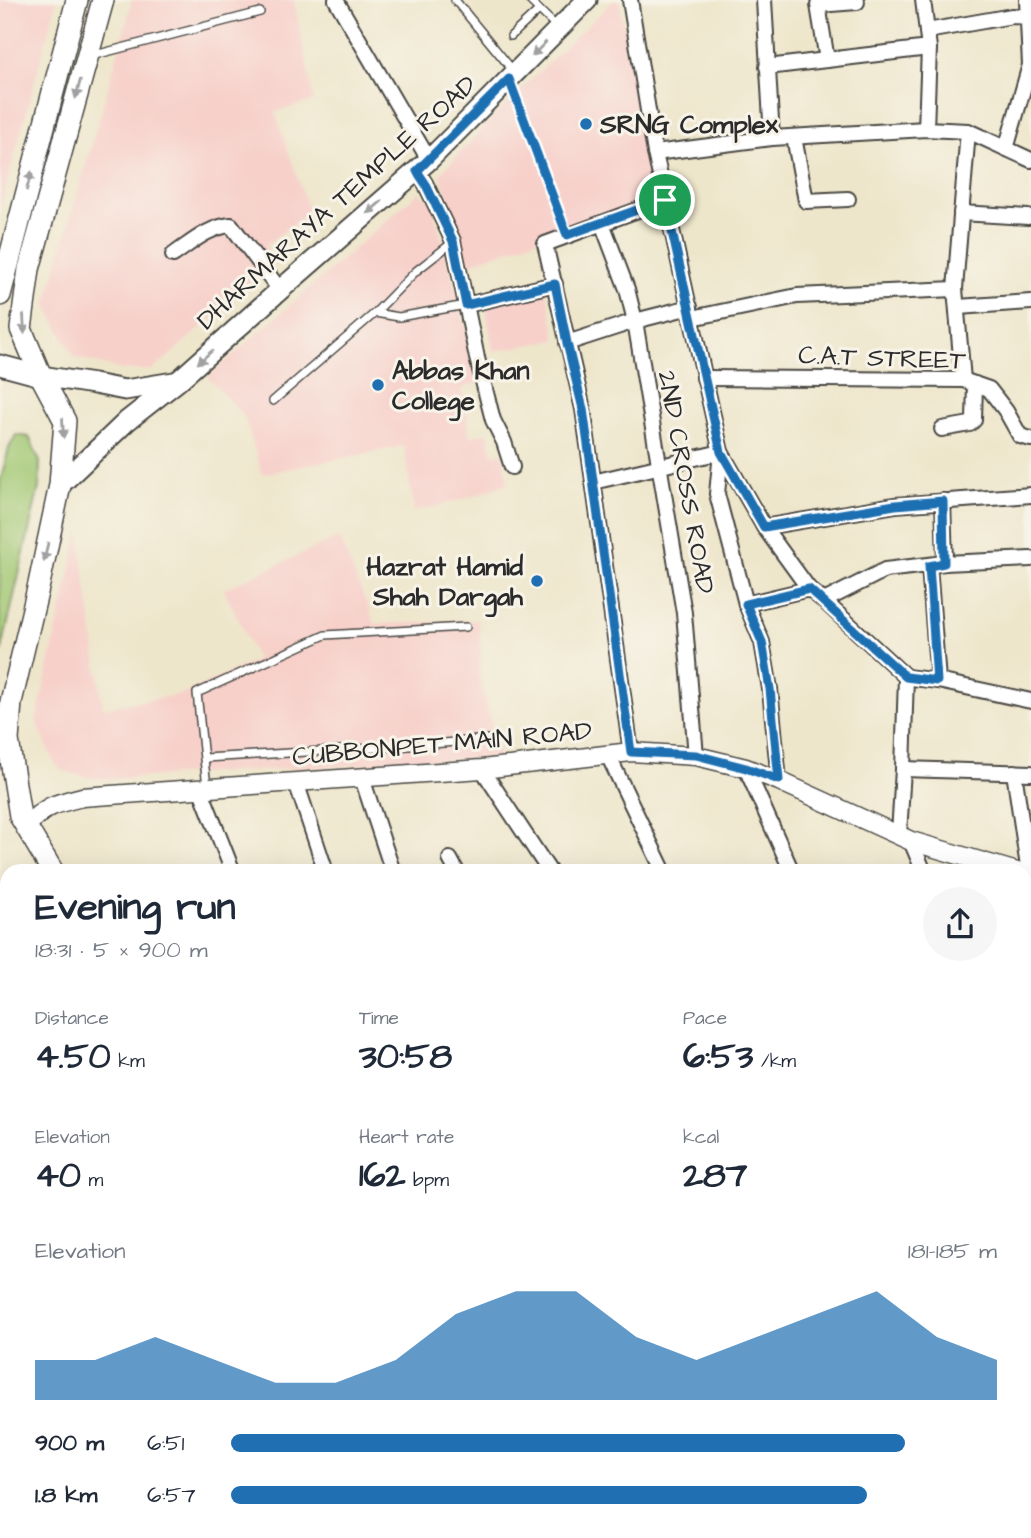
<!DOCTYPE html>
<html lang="en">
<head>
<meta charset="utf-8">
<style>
	body { margin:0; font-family:"Architects Daughter",sans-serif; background:#f6f6f7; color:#1f2937; height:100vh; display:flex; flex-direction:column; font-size:26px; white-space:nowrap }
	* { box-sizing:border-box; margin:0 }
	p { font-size:23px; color:#747a83 }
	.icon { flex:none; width:38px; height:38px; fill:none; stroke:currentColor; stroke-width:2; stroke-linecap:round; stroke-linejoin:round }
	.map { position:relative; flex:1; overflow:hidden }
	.details { position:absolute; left:0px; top:864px; width:1032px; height:674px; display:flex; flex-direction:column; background:#fff; border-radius:21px 21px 0 0; box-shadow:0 7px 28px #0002 }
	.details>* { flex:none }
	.pin { position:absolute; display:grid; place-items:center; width:60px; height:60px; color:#fff; margin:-30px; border:4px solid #fff; border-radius:50%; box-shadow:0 2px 7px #0007 }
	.round { display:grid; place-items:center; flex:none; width:74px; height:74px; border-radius:37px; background:#f6f6f7 }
	.headline { display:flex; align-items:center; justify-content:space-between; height:119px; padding:0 35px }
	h1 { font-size:38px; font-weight:700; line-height:52px }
	.figures { display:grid; grid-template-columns:repeat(3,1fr); gap:10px; height:119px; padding:7px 35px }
	.figures div { display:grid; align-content:center }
	.figures b { font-size:35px; font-weight:700 }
	.figures small { font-size:19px; font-weight:400 }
	.figures p { font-size:19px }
	.chart { height:196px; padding:14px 35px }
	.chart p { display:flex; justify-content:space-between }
	.chart svg { width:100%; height:126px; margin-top:7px; fill:#1f6fb2; opacity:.7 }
	ul { padding:0 35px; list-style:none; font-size:23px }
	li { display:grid; grid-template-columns:112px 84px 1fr; align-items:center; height:52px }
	li i { height:18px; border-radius:9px; background:#1f6fb2 }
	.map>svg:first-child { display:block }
</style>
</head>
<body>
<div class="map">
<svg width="1031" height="1538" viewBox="0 0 1031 1538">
	<rect width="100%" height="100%" fill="#f7f3e8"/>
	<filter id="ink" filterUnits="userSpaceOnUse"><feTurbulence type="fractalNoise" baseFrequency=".0143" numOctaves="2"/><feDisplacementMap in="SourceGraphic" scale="14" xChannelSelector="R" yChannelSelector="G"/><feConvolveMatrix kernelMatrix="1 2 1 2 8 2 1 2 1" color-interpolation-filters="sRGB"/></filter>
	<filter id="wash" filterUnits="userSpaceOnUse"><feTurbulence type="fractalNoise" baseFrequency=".00686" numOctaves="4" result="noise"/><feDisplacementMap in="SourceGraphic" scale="28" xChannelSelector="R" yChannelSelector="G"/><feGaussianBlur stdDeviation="1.57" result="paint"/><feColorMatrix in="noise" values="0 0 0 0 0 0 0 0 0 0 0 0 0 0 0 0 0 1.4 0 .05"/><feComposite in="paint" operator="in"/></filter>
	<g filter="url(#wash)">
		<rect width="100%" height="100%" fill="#eee6cb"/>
		<g fill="#f7d0ca">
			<path d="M0,0H57L0,208Z"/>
			<path d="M132,0H294L314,101L275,112L309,212L265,246L278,262L245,289L153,370H122L74,357L46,304L119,49Z"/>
			<path d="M614,0H619L656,197L468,264L440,174L513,97Z"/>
			<path d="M419,192L431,202L457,293L479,382L462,388L470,437L487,432L493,455L502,452L508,483L474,496L414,512L404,446L262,474L245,418L208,377Z"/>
			<path d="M547,292L556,340L493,351L485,303Z"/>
			<path d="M79,532L103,708L183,694L257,660L224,589L339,537L375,624L478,620L481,649L479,675L499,757L108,779L86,777L63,771L55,764L36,721Z"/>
			<path d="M7,1153V1484L0,1469V1156Z"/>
			<path d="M1026,1311L1031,1312V1538H530L532,1531H1026Z"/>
		</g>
		<g fill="#a1c772" stroke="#66794e" stroke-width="2">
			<path d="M16,435L29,437L40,462L39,487L0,657V482L9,448Z"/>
			<path d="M1026,1185L1031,1187V1244L1026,1242Z"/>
			<path d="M0,1469L7,1484V1531H29L32,1538H0Z"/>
		</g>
		<path fill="#80ac64" stroke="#566c48" stroke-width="2" d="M0,1493L7,1509V1531H17L20,1538H0Z"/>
	</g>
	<g filter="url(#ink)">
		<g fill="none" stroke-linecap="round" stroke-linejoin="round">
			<g stroke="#484743" stroke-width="10">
				<g id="service">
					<path d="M455,0L515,73"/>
					<path d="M529,0L558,28"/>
					<path d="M511,36L539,10"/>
					<path d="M91,56L260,12"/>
					<path d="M510,83L567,235"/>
					<path d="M375,313L399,317L466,305"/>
					<path d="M273,401L375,313L416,271L453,242"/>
					<path d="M205,758L409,746L490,739"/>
					<path d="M207,787L197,693L325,635L466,627"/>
					<path d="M0,962L7,970"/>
					<path d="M0,1041L7,1036"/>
					<path d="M0,1171L7,1168"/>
					<path d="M1026,1426L1031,1407"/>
					<path d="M1026,1450L1031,1451"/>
					<path d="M406,1531L410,1538"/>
					<path d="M632,1531V1538"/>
					<path d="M617,1538L618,1531"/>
					<path d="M733,1538L747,1531"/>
					<path d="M992,1538L994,1531"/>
				</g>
			</g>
			<g stroke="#484743" stroke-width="18">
				<g id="minor">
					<path d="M336,0L429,160"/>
					<path d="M630,0L655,153L721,452L764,527L809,589L824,601L906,677L903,769L899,834"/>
					<path d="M764,0L772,138"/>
					<path d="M923,0L929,48L926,129"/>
					<path d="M927,31L1012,16L1031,17"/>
					<path d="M827,60L818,5L857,2"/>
					<path d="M767,67L929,48"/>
					<path d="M794,137L806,201L848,199"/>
					<path d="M1006,149L1030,65L1027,0"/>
					<path d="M655,153L772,138L926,129L968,131L1031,160"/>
					<path d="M417,171L425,183L453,241L477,358L493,420L504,442L512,467"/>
					<path d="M961,213L1028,217"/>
					<path d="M602,223L627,289L635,321L684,613L696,756"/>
					<path d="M173,255C191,243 208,227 231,225L280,290"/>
					<path d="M466,305L555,284"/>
					<path d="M958,307L1031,302"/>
					<path d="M692,318L797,296L955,289"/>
					<path d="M567,343L635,321L690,307"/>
					<path d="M704,378L963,380L989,389L1006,411L1020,436L1031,439"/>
					<path d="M963,380L955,289L968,131"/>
					<path d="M942,429L970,424L974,420L975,384"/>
					<path d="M593,482L721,452L717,494L746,604L762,642L770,689L779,781"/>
					<path d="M943,501L945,563"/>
					<path d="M764,527L895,505L1031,495"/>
					<path d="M929,566L938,681"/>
					<path d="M824,601L885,570L945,563L1031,559"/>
					<path d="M746,604L809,589"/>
					<path d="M906,677L938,681L1031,701"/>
					<path d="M631,752L583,409L545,244L665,200"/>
					<path d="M608,755L664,872"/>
					<path d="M746,768L792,872"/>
					<path d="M482,769L550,872"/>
					<path d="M903,769L1031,773"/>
					<path d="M1014,772L1029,874"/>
					<path d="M362,778L393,872"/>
					<path d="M296,782L326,872"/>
					<path d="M200,788L233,872"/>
					<path d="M911,841L924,872"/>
					<path d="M450,859L457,872"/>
					<path d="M1026,1101L1031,1113"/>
					<path d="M1026,1165L1031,1166"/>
				</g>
			</g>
			<g stroke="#484743" stroke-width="21">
				<path id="tertiary" d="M26,826C47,805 54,804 82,797L482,769L631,752L696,756L746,768L779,781L911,841L1017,872"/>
			</g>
			<g stroke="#484743" stroke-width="23">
				<g id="secondary">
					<path d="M0,365L41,376L94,384L125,390L174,382"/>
					<path d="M60,485L127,421L178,381L280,290L429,160L587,0"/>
				</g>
			</g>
			<g stroke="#484743" stroke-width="24">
				<g id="primary">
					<path d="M0,295L77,0"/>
					<path d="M53,872L20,816L8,740L11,702L39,584L60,485L65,421L41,376L21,329L29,269L103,0"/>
					<path d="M0,1118L7,1115"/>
					<path d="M1026,1275L1031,1276"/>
					<path d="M480,1531L484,1538"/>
				</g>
			</g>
			<use href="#service" stroke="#fff" stroke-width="7"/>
			<use href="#minor" stroke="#fff" stroke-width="14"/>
			<use href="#tertiary" stroke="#fff" stroke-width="18"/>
			<use href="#secondary" stroke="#fff" stroke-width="19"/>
			<use href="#primary" stroke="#fff" stroke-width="21"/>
		</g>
		<defs><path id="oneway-solid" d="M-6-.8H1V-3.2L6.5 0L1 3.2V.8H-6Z" transform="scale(1.75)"/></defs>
		<g fill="#a0a0a0">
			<use href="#oneway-solid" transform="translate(539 49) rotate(135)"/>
			<use href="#oneway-solid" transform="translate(78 89) rotate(105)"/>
			<use href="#oneway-solid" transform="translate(29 181) rotate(-75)"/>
			<use href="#oneway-solid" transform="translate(375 207) rotate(139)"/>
			<use href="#oneway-solid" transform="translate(24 324) rotate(87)"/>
			<use href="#oneway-solid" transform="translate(205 357) rotate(138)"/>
			<use href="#oneway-solid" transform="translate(63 428) rotate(87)"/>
			<use href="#oneway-solid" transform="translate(46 552) rotate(102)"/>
		</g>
	</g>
	<g fill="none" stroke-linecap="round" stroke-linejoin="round" filter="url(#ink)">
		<g stroke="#fff" stroke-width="14">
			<path id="route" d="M509,79L567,235L665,200L721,452L764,527L895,505L943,501L944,563L929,566L937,681L906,677L809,589L746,604L762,642L770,689L779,780L746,768L696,755L631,752L583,409L567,343L555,284L466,305L453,241L425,183L417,171Z"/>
		</g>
		<use href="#route" stroke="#1f6fb2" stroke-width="9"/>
	</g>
	<g fill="#1f6fb2" stroke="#f7f3e8" stroke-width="2.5">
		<circle cx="586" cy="124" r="7"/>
		<circle cx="378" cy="385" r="7"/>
		<circle cx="537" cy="581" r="7"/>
	</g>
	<g text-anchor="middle" stroke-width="6" stroke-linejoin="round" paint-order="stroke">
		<g font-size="26" font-weight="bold" fill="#2b2b2b" stroke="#f7f3e8" text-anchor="start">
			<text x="600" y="133">SRNG Complex</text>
			<text x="392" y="379">Abbas Khan<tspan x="392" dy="30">College</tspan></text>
			<text x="523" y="575" text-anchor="end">Hazrat Hamid<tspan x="523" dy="30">Shah Dargah</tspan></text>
		</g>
		<g font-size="26" fill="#2b2b2b" stroke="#f7f3e8">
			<text transform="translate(336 202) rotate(-42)" y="9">DHARMARAYA TEMPLE ROAD</text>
			<text transform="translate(882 357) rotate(2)" y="9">C.A.T STREET</text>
			<text transform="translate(687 482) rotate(80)" y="9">2ND CROSS ROAD</text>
			<text transform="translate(442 743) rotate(-5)" y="9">CUBBONPET MAIN ROAD</text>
		</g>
	</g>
</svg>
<div class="pin" style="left:665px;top:200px;background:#1e9e55"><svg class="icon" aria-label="arrive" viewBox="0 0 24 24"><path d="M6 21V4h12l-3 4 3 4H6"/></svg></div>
<section class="details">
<div class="headline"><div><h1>Evening run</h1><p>18:31 · 5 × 900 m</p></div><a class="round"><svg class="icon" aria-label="share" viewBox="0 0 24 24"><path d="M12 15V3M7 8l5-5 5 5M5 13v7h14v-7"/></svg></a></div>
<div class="figures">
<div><p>Distance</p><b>4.50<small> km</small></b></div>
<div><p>Time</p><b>30:58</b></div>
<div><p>Pace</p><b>6:53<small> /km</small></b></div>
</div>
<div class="figures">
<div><p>Elevation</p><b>40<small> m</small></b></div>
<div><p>Heart rate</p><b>162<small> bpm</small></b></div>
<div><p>kcal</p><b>287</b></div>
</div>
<div class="chart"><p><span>Elevation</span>181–185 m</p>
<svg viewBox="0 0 160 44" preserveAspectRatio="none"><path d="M0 44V30L10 30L20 22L30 30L40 38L50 38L60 30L70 14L80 6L90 6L100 22L110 30L120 22L130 14L140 6L150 22L160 30V44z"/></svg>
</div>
<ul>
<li><b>900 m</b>6:51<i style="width:88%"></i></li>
<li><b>1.8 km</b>6:57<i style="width:83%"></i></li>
</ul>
</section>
</div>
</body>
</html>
